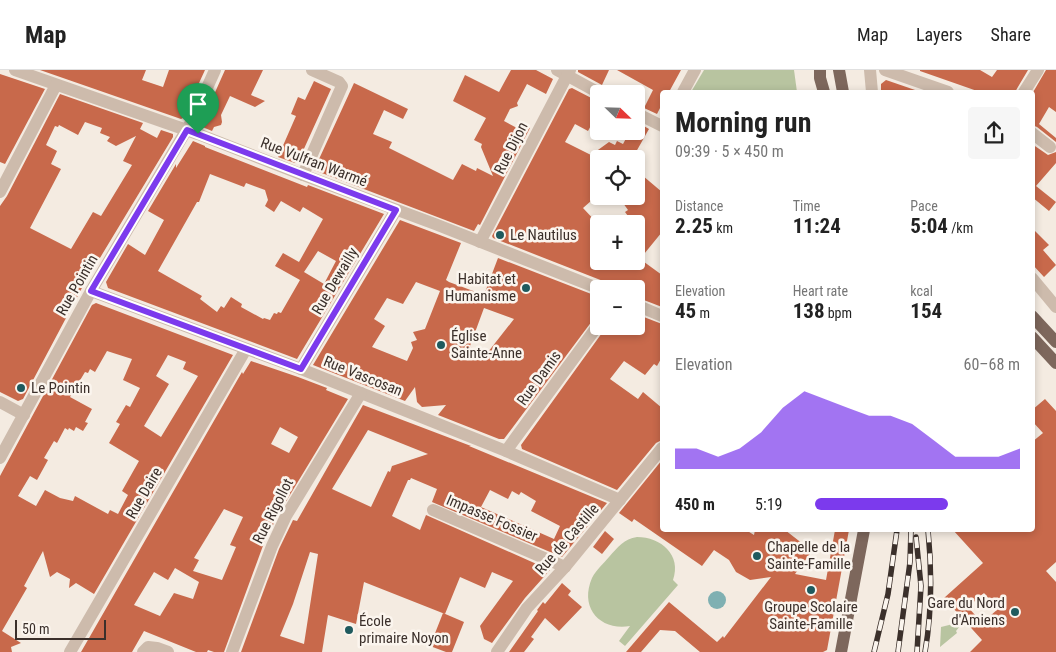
<!DOCTYPE html>
<html lang="en">
<head>
<meta charset="utf-8">
<style>
	body { margin:0; font-family:"Roboto Condensed",sans-serif; background:#f6f6f6; color:#222; height:100vh; display:flex; flex-direction:column; font-size:19px; white-space:nowrap }
	* { box-sizing:border-box; margin:0 }
	p { font-size:16px; color:#767676 }
	.icon { flex:none; width:28px; height:28px; fill:none; stroke:currentColor; stroke-width:2; stroke-linecap:round; stroke-linejoin:round }
	.map { position:relative; flex:1; overflow:hidden }
	.details { position:absolute; left:660px; top:20px; width:375px; height:442px; display:flex; flex-direction:column; background:#fff; border-radius:5px; box-shadow:0 2px 8px #0003 }
	.details>* { flex:none }
	.needle { width:32px; rotate:113deg }
	.tools { position:absolute; left:590px; top:15px; display:grid; gap:10px }
	.tools a { display:grid; place-items:center; width:55px; height:55px; border-radius:5px; background:#fff; box-shadow:0 2px 8px #0003; font-size:25px }
	.scale { position:absolute; left:15px; bottom:12px; width:91px; box-sizing:border-box; padding-left:5px; border:2px solid #3b302b; border-top:0; font-size:14px; line-height:18px; white-space:nowrap; color:#3b302b; -webkit-text-stroke:4px #fbf5ee; paint-order:stroke }
	.pin { position:absolute; display:grid; place-items:center; width:42px; height:42px; color:#fff; margin:-51px -21px; border-radius:50% 50% 50% 0; rotate:-45deg; box-shadow:0 0 5px #0007 }
	.pin .icon { rotate:45deg }
	.round { display:grid; place-items:center; flex:none; width:52px; height:52px; border-radius:5px; background:#f6f6f6 }
	.head { display:flex; align-items:center; justify-content:space-between; height:85px; padding:0 15px }
	h1 { font-size:28px; font-weight:700; line-height:38px }
	.figures { display:grid; grid-template-columns:repeat(3,1fr); gap:8px; height:85px; padding:5px 15px }
	.figures div { display:grid; align-content:center }
	.figures b { font-size:21px; font-weight:700 }
	.figures small { font-size:14px; font-weight:400 }
	.figures p { font-size:14px }
	.chart { height:140px; padding:10px 15px }
	.chart p { display:flex; justify-content:space-between }
	.chart svg { width:100%; height:90px; margin-top:5px; fill:#7c3aed; opacity:.7 }
	ul { padding:0 15px; list-style:none; font-size:16px }
	li { display:grid; grid-template-columns:80px 60px 1fr; align-items:center; height:38px }
	li i { height:12px; border-radius:6px; background:#7c3aed }
	header { display:flex; align-items:center; gap:30px; box-sizing:border-box; height:70px; padding:0 25px; background:#fff; border-bottom:1px solid #e0e0e0 }
	header strong { font-size:24px }
	nav { display:flex; gap:28px; margin-inline-start:auto; font-size:18px }
	.map>svg:first-child { display:block }
</style>
</head>
<body>
<header>
<strong>Map</strong>
<nav><a>Map</a><a>Layers</a><a>Share</a></nav>
</header>
<div class="map">
<svg width="1056" height="582" viewBox="0 0 1056 582">
	<rect width="100%" height="100%" fill="#f4ebe1"/>
	<g fill="#b8c4a0">
		<path d="M704,0H794L797,22H691Z"/>
		<path d="M637,467C661,467 682,485 673,510L678,515L625,576L619,571L630,556C600,561 579,538 592,508C596,500 604,493 609,487C618,477 624,469 637,467Z"/>
		<path d="M957,553L960,556L956,561L957,563L940,577L941,557Z"/>
	</g>
	<circle fill="#7fb0b2" cx="717" cy="530" r="9"/>
	<g fill="#c8694b" fill-rule="evenodd">
		<path d="M40,0H146L142,10L163,17L169,0H205L183,48L181,49Z"/>
		<path d="M225,0H263L251,25L265,31L255,37L230,26L221,45L222,52L221,55L214,57L212,61L200,56Z"/>
		<path d="M511,0H536L553,9L546,24L527,14L517,33L518,36L510,39L504,51L517,58L525,55L530,58L480,155L478,154L474,161L314,100L354,13L408,39L403,49L384,40L373,64L392,72L389,78L453,110L462,94L476,101L477,98L493,106L481,77L482,74L474,70L486,48L453,31L465,5L499,22Z"/>
		<path d="M578,0H609L602,15L578,2Z"/>
		<path d="M617,0H681L669,22H662V34L657,44L644,38L653,20Z"/>
		<path d="M920,0H980L992,7L997,0H1028L1015,22H980L920,1Z"/>
		<path d="M1046,0H1056V42L1049,37L1039,54L1056,68V72L1037,57L1032,55V24Z"/>
		<path d="M0,4L45,19L5,94L0,92Z"/>
		<path d="M886,10L918,21L917,22H881V14Z"/>
		<path d="M314,11L331,19L298,92L295,93L278,87L296,46L291,44L298,27L305,30Z"/>
		<path d="M572,18L599,32V41L588,61L575,54L565,72L591,85L609,72L615,75L617,71L623,74L630,61H636L637,52L649,59L632,89H599V124L583,138L599,155V191H636V154H634L625,142L628,140L618,126H636V100L662,122V162L640,189L662,205V237L636,227V219H620L608,213L607,215L603,211L493,168L492,166L569,19Z"/>
		<path d="M60,24L143,53L140,59L157,68L161,60L173,64V67L83,216L23,329L18,331L0,322V136L7,126ZM85,52L102,58L100,63L110,67L107,71L116,76L136,66L123,91L132,95L101,146L93,142L71,179L30,158L61,99L51,94L57,81L46,75L55,56L58,57L59,55L78,65Z"/>
		<path d="M193,71L205,76V77L307,117L308,115L384,144L297,289L108,218L106,212L128,174L145,185L164,150L148,141L176,94V98ZM210,104L244,117L246,113L265,120L268,130L265,136L274,142L281,131L300,142L303,137L323,149L299,192L283,183L275,196L300,210L281,243L278,242L277,244L274,243L270,250L264,248L263,249L241,237L242,234L231,227L224,238L221,236L217,242L200,229L202,226L158,201L197,132H199ZM318,181L336,191L324,214L304,202Z"/>
		<path d="M1032,74L1048,85L1056,82V93L1036,116L1056,132L1049,141L1032,127Z"/>
		<path d="M400,150L461,173L446,210L449,212L484,225L498,188L599,227V238L593,246L595,247L504,369H499L438,345L446,335L422,337L417,332L415,317L405,331L313,295ZM416,212L440,221L425,259L413,262L417,270L411,272L413,278L407,291L372,277L385,256L374,249L387,228L403,234ZM484,238L514,249L481,291L470,276Z"/>
		<path d="M1032,158L1049,175L1043,180L1056,195L1044,207L1032,194Z"/>
		<path d="M96,233L233,285L94,524L76,513L69,518L70,509L57,502L50,507L43,481L24,516L27,518L2,561L21,573L11,577L12,582H0V406L92,235ZM107,281L132,289L123,310L140,318L130,337L126,335L116,352L120,354L109,373L139,391L122,421L128,425L118,444L110,440L108,444L75,426L73,431L60,428L45,420L36,436L18,426L30,406L37,410L48,390L44,388L54,371L57,373L65,358L68,360L69,358L74,361L76,357L83,361L88,353L85,352L92,339L70,327L85,302L88,303L90,299L95,302ZM168,285L186,292L183,299L198,306L161,367L144,356L169,314L156,306Z"/>
		<path d="M636,244L662,254V287L657,296L654,294L645,305L624,291L610,309L638,329L643,322L662,338V370L656,373L617,420L522,379L521,375L607,256H636Z"/>
		<path d="M251,291L298,307L327,318L326,320L348,329L279,443L264,473L224,582H214L208,580L207,582H196L144,561L132,582H81L242,302L243,304ZM280,357L298,367L289,383L271,374ZM224,439L243,447L230,475L236,477L222,510L193,501L199,490L194,488ZM175,498L199,512L193,529L174,523L160,546L134,535L154,502L168,510Z"/>
		<path d="M1045,329L1056,341V492L1046,501L1056,512V582H970L982,570L944,528L983,493L953,460H1032V372L1043,363L1032,351V340ZM984,523L998,539L982,553L968,537Z"/>
		<path d="M363,335L471,376H469L607,433L562,487L432,432L437,419L411,408L410,410H408L392,446L420,460L426,445L550,500L525,528L492,573L484,569L480,556L513,511L492,502L485,518L460,507L445,544L364,512L356,554L328,545L322,582H241L279,479L293,450L297,451ZM368,360L428,384L392,396L390,402L388,401L371,437L332,419ZM490,420L508,429L512,421L519,425L521,422L536,431L531,441L560,456L554,469L481,437ZM310,482L318,484L304,574L280,566L293,534Z"/>
		<path d="M662,390V460H746L754,465L755,460H785L812,481L795,504L826,510L835,460H849L827,580L823,582H700L675,561L660,560L641,582H626L669,532L717,572L723,566L724,568L771,507L750,510L736,502L729,490L714,480L702,496L634,449L632,452L619,443Z"/>
		<path d="M605,461L614,469L602,484L593,477Z"/>
		<path d="M562,513L571,521L568,525L582,537L559,561L545,548L531,567L534,569L524,582H509L538,541L537,540L543,532L545,534Z"/>
		<path d="M443,543L464,552L452,582H446L430,576Z"/>
	</g>
	<g fill="none" stroke-linecap="round" stroke-linejoin="round">
		<g stroke="#cdbbac" stroke-width="12">
			<path d="M15,0L198,64L303,105L435,154L600,219"/>
			<path d="M557,0L601,24"/>
			<path d="M870,0L872,22"/>
			<path d="M885,0L948,22"/>
			<path d="M683,22L695,0"/>
			<path d="M1024,22L1038,0"/>
			<path d="M636,43L662,56"/>
			<path d="M1032,63L1050,77"/>
			<path d="M303,105L342,16L339,12L312,0"/>
			<path d="M0,122L56,15"/>
			<path d="M480,172L570,0"/>
			<path d="M1032,208L1056,237"/>
			<path d="M91,221L301,299L506,381L620,430"/>
			<path d="M636,235L662,246"/>
			<path d="M301,299L396,140"/>
			<path d="M0,332L24,345"/>
			<path d="M506,381L599,254"/>
			<path d="M0,388L91,221L193,49L215,0"/>
			<path d="M433,440L565,497"/>
			<path d="M70,582L246,279"/>
			<path d="M143,582L148,577L157,578L168,582"/>
			<path d="M232,582L272,476L286,446L361,323"/>
			<path d="M497,582L527,538L565,497L662,378"/>
		</g>
		<g stroke="#7d675c" stroke-width="12">
			<path d="M820,0V8L824,22"/>
			<path d="M839,0L843,22"/>
			<path d="M1032,246L1056,272"/>
			<path d="M1032,267L1056,293"/>
			<path d="M841,582L864,460"/>
		</g>
		<g stroke="#3b302b" stroke-width="5.5">
			<g id="rail">
				<path d="M916,467L921,516L917,582"/>
				<path d="M874,582L888,524L897,460"/>
				<path d="M898,582L910,492L911,460"/>
				<path d="M925,582C932,542 932,501 928,460"/>
			</g>
		</g>
		<use href="#rail" stroke="#fbf5ee" stroke-width="4" stroke-dasharray="11" stroke-linecap="butt"/>
	</g>
	<g fill="none" stroke-linecap="round" stroke-linejoin="round">
		<g stroke="#fff" stroke-width="10">
			<path id="route" d="M187,60L396,140L301,299L91,221Z"/>
		</g>
		<use href="#route" stroke="#7c3aed" stroke-width="6"/>
	</g>
	<g fill="#1f5a5e" stroke="#fbf5ee" stroke-width="2">
		<circle cx="500" cy="165" r="5"/>
		<circle cx="526" cy="218" r="5"/>
		<circle cx="441" cy="275" r="5"/>
		<circle cx="21" cy="318" r="5"/>
		<circle cx="757" cy="486" r="5"/>
		<circle cx="811" cy="520" r="5"/>
		<circle cx="1015" cy="542" r="5"/>
		<circle cx="349" cy="560" r="5"/>
	</g>
	<g text-anchor="middle" stroke-width="5" stroke-linejoin="round" paint-order="stroke">
		<g font-size="15" fill="#3b302b" stroke="#fbf5ee">
			<text transform="translate(511 78) rotate(-63)" y="5">Rue Dijon</text>
			<text transform="translate(314 92) rotate(21)" y="5">Rue Vulfran Warmé</text>
			<text transform="translate(335 211) rotate(-59)" y="5">Rue Dewailly</text>
			<text transform="translate(77 215) rotate(-60)" y="5">Rue Pointin</text>
			<text transform="translate(363 306) rotate(22)" y="5">Rue Vascosan</text>
			<text transform="translate(539 308) rotate(-54)" y="5">Rue Damis</text>
			<text transform="translate(144 423) rotate(-60)" y="5">Rue Daire</text>
			<text transform="translate(273 441) rotate(-63)" y="5">Rue Rigollot</text>
			<text transform="translate(492 448) rotate(23)" y="5">Impasse Fossier</text>
			<text transform="translate(567 469) rotate(-49)" y="5">Rue de Castille</text>
		</g>
		<g font-size="15" fill="#3b302b" stroke="#fbf5ee" text-anchor="start">
			<text x="510" y="170">Le Nautilus</text>
			<text x="516" y="214" text-anchor="end">Habitat et<tspan x="516" dy="17">Humanisme</tspan></text>
			<text x="451" y="271">Église<tspan x="451" dy="17">Sainte-Anne</tspan></text>
			<text x="31" y="323">Le Pointin</text>
			<text x="767" y="482">Chapelle de la<tspan x="767" dy="17">Sainte-Famille</tspan></text>
			<text x="1005" y="538" text-anchor="end">Gare du Nord<tspan x="1005" dy="17">d'Amiens</tspan></text>
			<text x="811" y="542" text-anchor="middle">Groupe Scolaire<tspan x="811" dy="17">Sainte-Famille</tspan></text>
			<text x="359" y="556">École<tspan x="359" dy="17">primaire Noyon</tspan></text>
		</g>
	</g>
</svg>
<div class="tools">
<a><svg class="needle" viewBox="-14 -14 28 28"><path d="M0-13l5 13h-10z" fill="#e53935"/><path d="M0 13l5-13h-10z" fill="#767676"/></svg></a>
<a><svg class="icon" aria-label="locate" viewBox="0 0 24 24"><circle cx="12" cy="12" r="6"/><path d="M12 2v4M12 18v4M2 12h4M18 12h4"/></svg></a>
<a>+</a>
<a>−</a>
</div>
<div class="scale">50 m</div>
<div class="pin" style="left:198px;top:64px;background:#1e9e55"><svg class="icon" aria-label="arrive" viewBox="0 0 24 24"><path d="M6 21V4h12l-3 4 3 4H6"/></svg></div>
<section class="details">
<div class="head"><div><h1>Morning run</h1><p>09:39 · 5 × 450 m</p></div><a class="round"><svg class="icon" aria-label="share" viewBox="0 0 24 24"><path d="M12 15V3M7 8l5-5 5 5M5 13v7h14v-7"/></svg></a></div>
<div class="figures">
<div><p>Distance</p><b>2.25<small> km</small></b></div>
<div><p>Time</p><b>11:24</b></div>
<div><p>Pace</p><b>5:04<small> /km</small></b></div>
</div>
<div class="figures">
<div><p>Elevation</p><b>45<small> m</small></b></div>
<div><p>Heart rate</p><b>138<small> bpm</small></b></div>
<div><p>kcal</p><b>154</b></div>
</div>
<div class="chart"><p><span>Elevation</span>60–68 m</p>
<svg viewBox="0 0 160 44" preserveAspectRatio="none"><path d="M0 44V34L10 34L20 38L30 34L40 26L50 14L60 6L70 10L80 14L90 18L100 18L110 22L120 30L130 38L140 38L150 38L160 34V44z"/></svg>
</div>
<ul>
<li><b>450 m</b>5:19<i style="width:65%"></i></li>
</ul>
</section>
</div>
</body>
</html>
